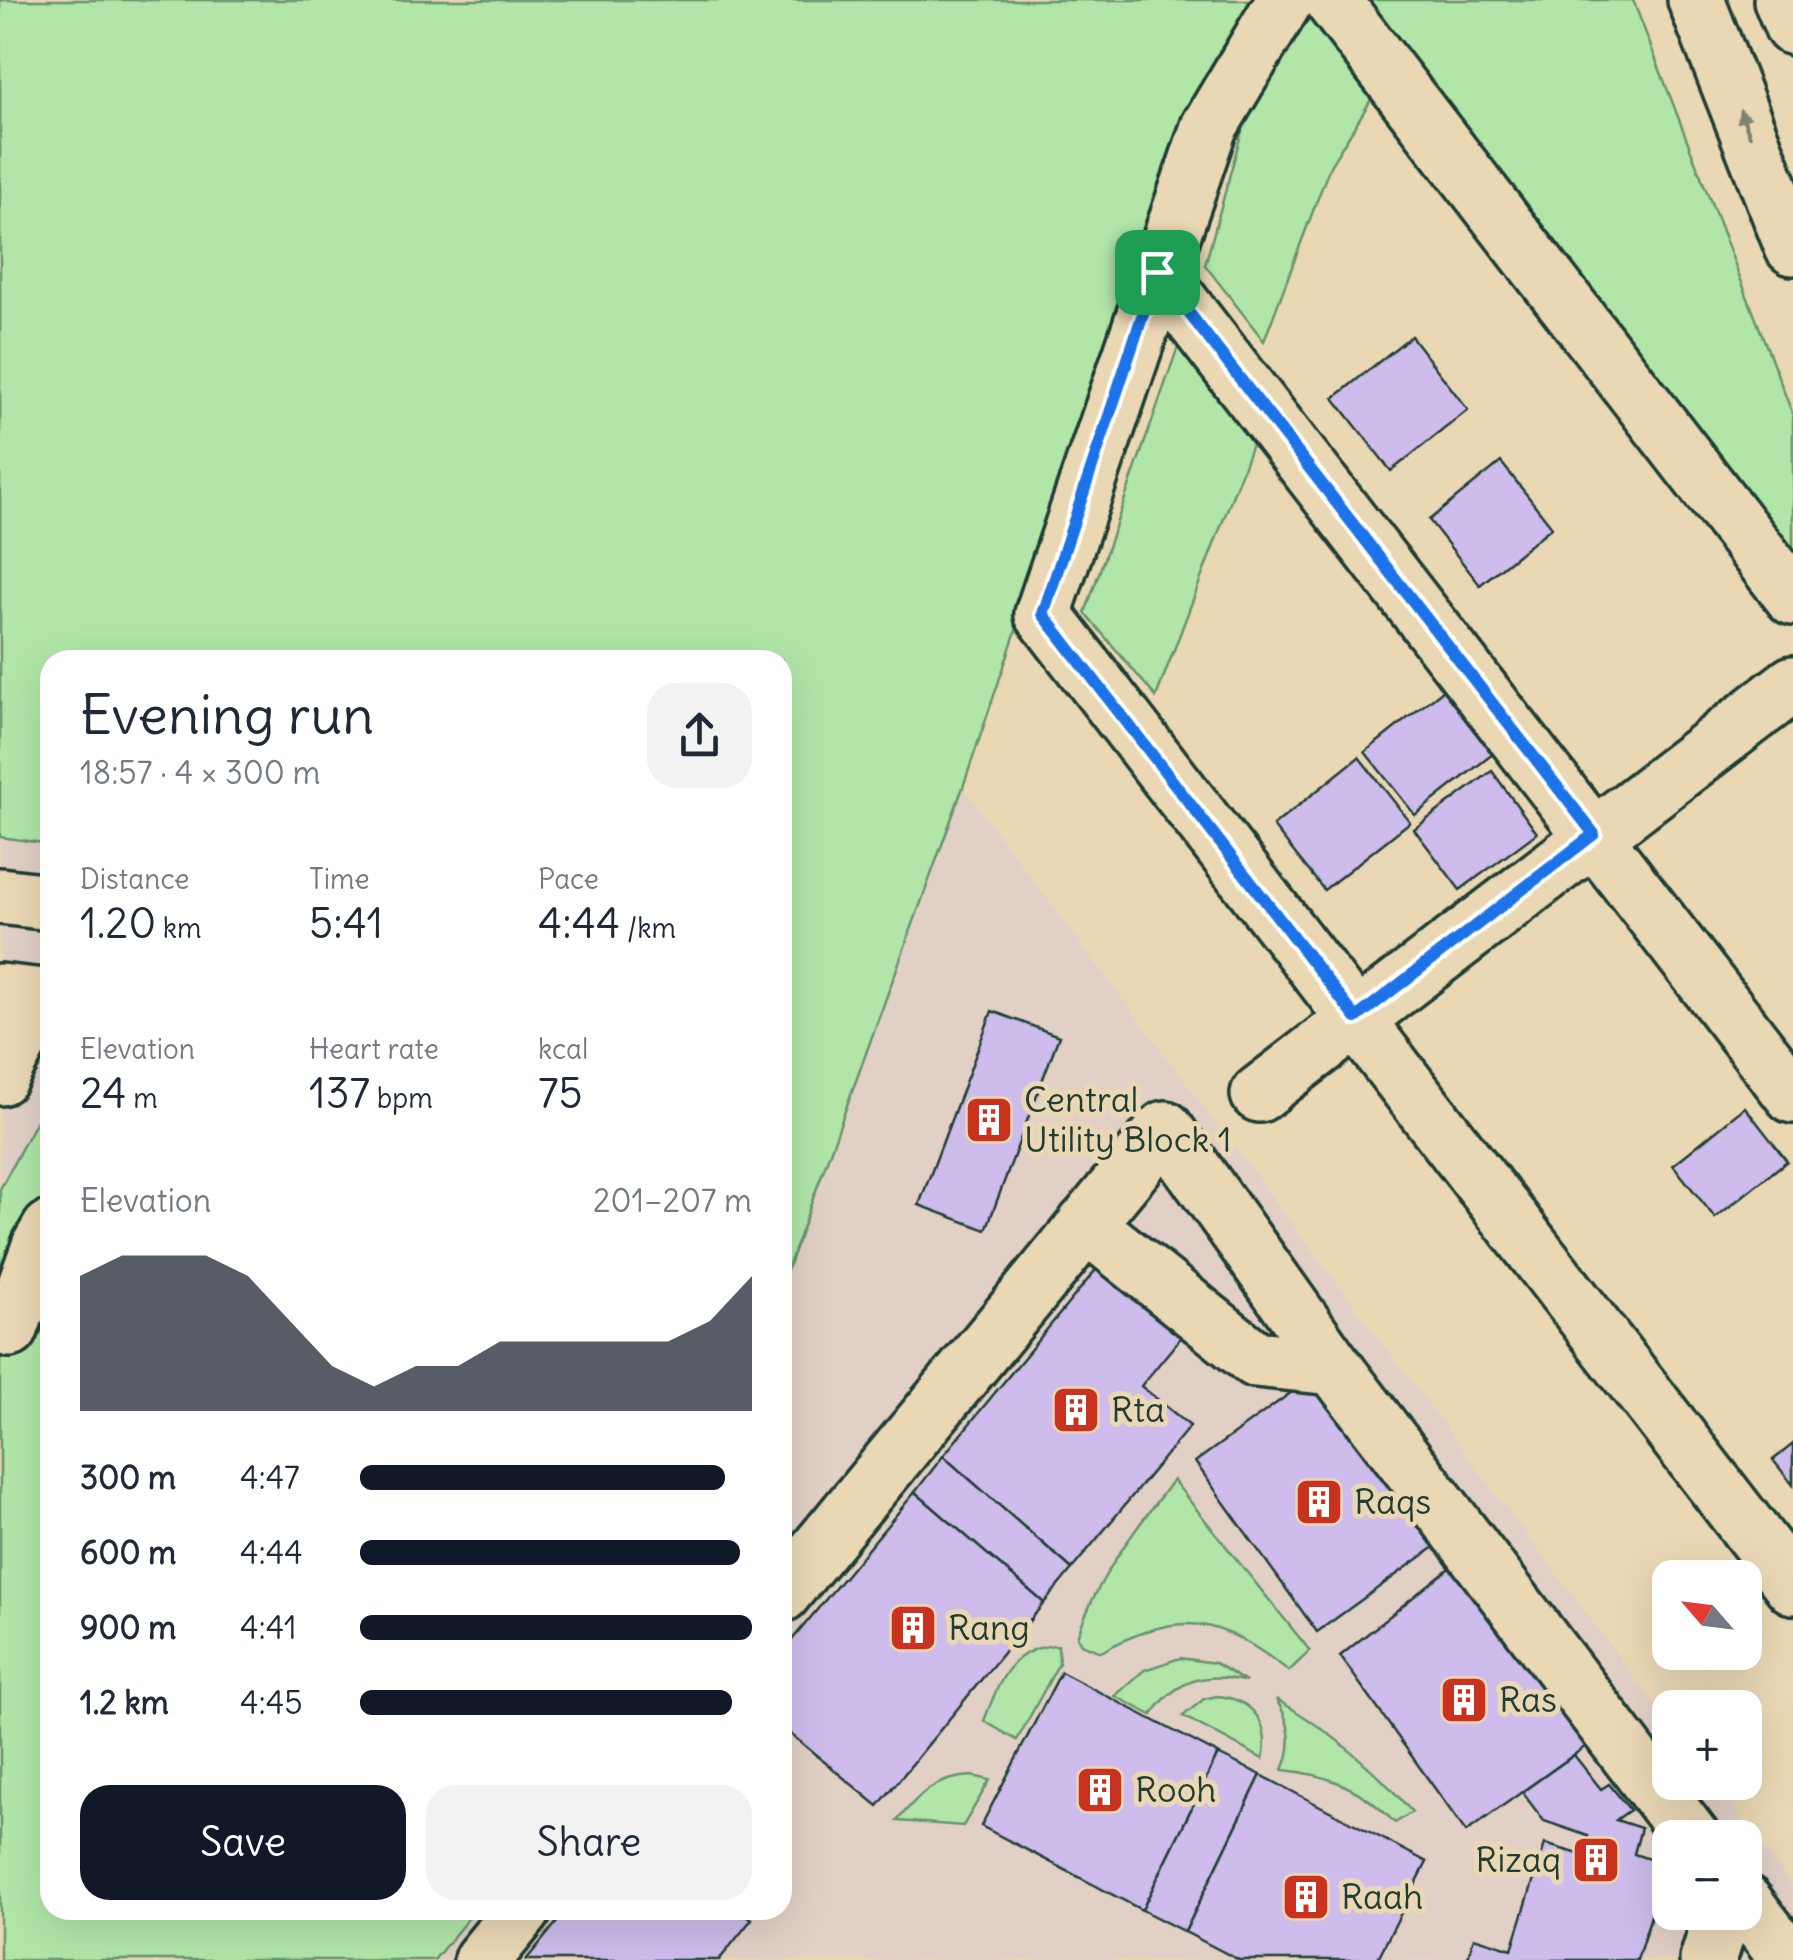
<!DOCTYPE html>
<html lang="en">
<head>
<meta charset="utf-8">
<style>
	body { margin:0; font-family:Delius,sans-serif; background:#f2f2f3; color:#1f2937; height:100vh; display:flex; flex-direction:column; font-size:38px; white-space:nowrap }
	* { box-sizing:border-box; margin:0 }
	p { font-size:32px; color:#747a83 }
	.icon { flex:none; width:55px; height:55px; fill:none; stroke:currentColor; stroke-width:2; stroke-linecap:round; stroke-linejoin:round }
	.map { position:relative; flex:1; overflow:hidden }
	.drawer { position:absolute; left:40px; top:650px; width:752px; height:1270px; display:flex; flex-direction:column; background:#fff; border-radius:30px; box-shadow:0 10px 40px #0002 }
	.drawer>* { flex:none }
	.needle { width:65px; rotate:298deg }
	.controls { position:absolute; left:1652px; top:1560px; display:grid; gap:20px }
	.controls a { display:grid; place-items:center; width:110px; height:110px; border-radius:20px; background:#fff; box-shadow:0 10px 40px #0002; font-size:50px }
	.pin { position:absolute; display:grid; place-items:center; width:85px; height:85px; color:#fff; margin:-42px; border-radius:20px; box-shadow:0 5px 15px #0006 }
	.round { display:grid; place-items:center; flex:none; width:105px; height:105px; border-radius:30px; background:#f2f2f3 }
	.headline { display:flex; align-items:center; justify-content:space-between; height:170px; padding:0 40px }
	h1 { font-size:55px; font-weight:600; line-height:75px }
	.stats { display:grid; grid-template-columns:repeat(3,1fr); gap:15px; height:170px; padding:10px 40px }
	.stats div { display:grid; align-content:center }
	.stats b { font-size:42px; font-weight:600 }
	.stats small { font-size:28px; font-weight:400 }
	.stats p { font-size:28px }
	.chart { height:280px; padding:20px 40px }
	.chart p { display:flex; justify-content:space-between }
	.chart svg { width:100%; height:180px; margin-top:10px; fill:#111827; opacity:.7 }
	.action { display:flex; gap:20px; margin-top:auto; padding:20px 40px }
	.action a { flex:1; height:115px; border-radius:30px; background:#111827; color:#fff; font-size:40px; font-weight:600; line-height:115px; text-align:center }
	.action a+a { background:#f2f2f3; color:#1f2937 }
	ul { padding:0 40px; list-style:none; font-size:32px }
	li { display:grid; grid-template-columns:160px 120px 1fr; align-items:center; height:75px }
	li i { height:25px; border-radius:12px; background:#111827 }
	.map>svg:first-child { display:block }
</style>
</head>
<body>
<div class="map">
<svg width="1793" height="1960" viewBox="0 0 1793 1960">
	<rect width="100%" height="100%" fill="#ead8b5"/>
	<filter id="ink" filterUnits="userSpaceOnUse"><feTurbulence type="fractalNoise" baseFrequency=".01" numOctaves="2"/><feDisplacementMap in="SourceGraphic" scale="20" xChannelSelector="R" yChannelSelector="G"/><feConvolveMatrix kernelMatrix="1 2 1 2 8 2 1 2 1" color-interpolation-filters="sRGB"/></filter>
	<g filter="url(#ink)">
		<g fill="#e2d0c6" fill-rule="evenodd">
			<path d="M963,787L1670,1724V1782L1714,1783L1793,1887V1960H434L475,1910H782L783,1281ZM1670,1838H1745V1912H1670Z"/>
			<path d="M0,837L50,844V1094L0,1189Z"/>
		</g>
		<g fill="#b1e6a8" stroke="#68926e" stroke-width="2.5">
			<path d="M0,0H1256L1197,97L963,787L783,1281L782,660H50V844L0,837Z"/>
			<path d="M1369,0H1633L1793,415V557Z"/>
			<path d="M1312,9L1374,95L1330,166L1264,341L1205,265L1243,127Z"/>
			<path d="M1180,341L1256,434L1156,697L1085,613Z"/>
			<path d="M50,1094V1910H475L434,1960H0V1189Z"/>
			<path d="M1173,1480L1310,1651L1289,1671C1218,1617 1182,1608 1101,1652L1081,1644L1077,1637C1098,1576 1135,1530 1173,1480Z"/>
			<path d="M1058,1645L1059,1663L1017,1740L984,1721C999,1682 1010,1647 1058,1645Z"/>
			<path d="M1180,1658L1215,1663L1246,1682C1206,1671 1175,1680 1152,1715L1115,1696L1144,1670Z"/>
			<path d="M1217,1696C1253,1699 1271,1724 1263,1759L1183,1716L1204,1699Z"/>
			<path d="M1276,1699C1329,1730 1372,1765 1412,1812L1395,1823C1363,1789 1329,1774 1283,1770C1294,1744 1291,1723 1276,1699Z"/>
			<path d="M972,1776L990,1780L963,1826L897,1821C919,1794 935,1778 972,1776Z"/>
		</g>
		<g fill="#cebcec" stroke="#1f3d34" stroke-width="2.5">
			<path d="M1411,336L1468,410L1391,471L1334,398Z"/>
			<path d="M1501,462L1552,527L1480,585L1429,520Z"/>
			<path d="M1448,686L1499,749L1415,815L1365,752Z"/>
			<path d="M1359,757L1410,822L1324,890L1273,826Z"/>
			<path d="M1492,771L1537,833L1460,890L1414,829Z"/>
			<path d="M992,1011L1059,1036L986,1230L919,1205Z"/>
			<path d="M1745,1107L1787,1161L1715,1218L1673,1165Z"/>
			<path d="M1099,1266L1183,1335L1141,1386L1190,1426L1072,1569L943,1456Z"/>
			<path d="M1321,1371L1443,1541L1317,1632L1195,1462Z"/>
			<path d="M1793,1444V1485L1773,1460Z"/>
			<path d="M943,1456L1072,1569L1044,1603L915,1492Z"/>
			<path d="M915,1492L1044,1603L878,1806L782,1727V1652Z"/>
			<path d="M1458,1561L1589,1744L1466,1832L1340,1656Z"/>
			<path d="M1061,1672L1218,1754L1142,1910L981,1826Z"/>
			<path d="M1218,1754L1261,1775L1185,1932L1142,1910Z"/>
			<path d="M1574,1755L1601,1789L1609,1784L1630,1810L1616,1820L1641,1828L1634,1854L1667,1865L1637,1960H1467L1474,1937L1512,1949L1545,1844L1582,1855L1588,1836L1544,1821L1522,1792Z"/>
			<path d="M1261,1775L1427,1862L1377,1960H1239L1185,1932Z"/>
			<path d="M567,1910H741L752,1919L719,1960H526Z"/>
		</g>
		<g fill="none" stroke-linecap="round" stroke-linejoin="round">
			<g stroke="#1f3d34" stroke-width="62">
				<g id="minor">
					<path d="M1285,0L1209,127L1043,614L1793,1586"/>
					<path d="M1332,0L1793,597"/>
					<path d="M1696,0L1793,247"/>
					<path d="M1782,0L1793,27"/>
					<path d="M1157,272L1793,1095"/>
					<path d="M0,896L50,902"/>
					<path d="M0,992L44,997L0,1077"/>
					<path d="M1259,1094L1793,684"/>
					<path d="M1086,1224L1255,1359L1334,1367"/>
					<path d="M10,1329L40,1246L50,1229"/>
					<path d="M782,1594L1165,1129L1334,1367L1692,1838"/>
					<path d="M1745,1903L1789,1960"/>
					<path d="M482,1960L523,1910"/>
					<path d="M1708,1960L1723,1912"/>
				</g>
			</g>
			<use href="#minor" stroke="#ead8b5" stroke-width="55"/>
		</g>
		<defs><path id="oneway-solid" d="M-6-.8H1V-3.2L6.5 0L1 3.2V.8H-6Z" transform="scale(2.5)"/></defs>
		<use fill="#7a836e" href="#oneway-solid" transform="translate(1745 123) rotate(-111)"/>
	</g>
	<g fill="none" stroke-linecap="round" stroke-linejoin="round" filter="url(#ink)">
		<g stroke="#fff" stroke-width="20">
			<path id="route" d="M1157,272L1594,834L1356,1018L1043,614Z"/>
		</g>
		<use href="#route" stroke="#1a73e8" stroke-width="12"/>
	</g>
	<defs>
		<g id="building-square" transform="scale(2.5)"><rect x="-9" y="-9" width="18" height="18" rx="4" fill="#c8321e" stroke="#ead8b5"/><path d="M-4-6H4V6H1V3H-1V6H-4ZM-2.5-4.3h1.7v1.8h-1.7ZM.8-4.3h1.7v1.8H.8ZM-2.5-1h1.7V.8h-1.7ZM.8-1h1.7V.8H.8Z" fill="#fff"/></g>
	</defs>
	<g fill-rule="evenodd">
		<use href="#building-square" x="989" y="1120"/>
		<use href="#building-square" x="1076" y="1410"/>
		<use href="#building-square" x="1319" y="1502"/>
		<use href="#building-square" x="913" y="1628"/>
		<use href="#building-square" x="1464" y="1700"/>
		<use href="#building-square" x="1100" y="1790"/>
		<use href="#building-square" x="1596" y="1860"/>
		<use href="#building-square" x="1306" y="1897"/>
	</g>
	<g text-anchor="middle" stroke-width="10" stroke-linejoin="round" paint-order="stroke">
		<g font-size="35" fill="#1f3d34" stroke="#ead8b5" text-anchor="start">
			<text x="1024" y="1112">Central<tspan x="1024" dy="40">Utility Block 1</tspan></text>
			<text x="1111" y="1422">Rta</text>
			<text x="1354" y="1514">Raqs</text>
			<text x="948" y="1640">Rang</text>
			<text x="1499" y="1712">Ras</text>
			<text x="1135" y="1802">Rooh</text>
			<text x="1561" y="1872" text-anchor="end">Rizaq</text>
			<text x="1341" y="1909">Raah</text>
		</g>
	</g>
</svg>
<div class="controls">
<a><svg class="needle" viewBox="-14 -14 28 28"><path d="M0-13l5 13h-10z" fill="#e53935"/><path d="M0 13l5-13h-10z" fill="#747a83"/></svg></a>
<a>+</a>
<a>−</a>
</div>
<div class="pin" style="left:1157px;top:272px;background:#1e9e55"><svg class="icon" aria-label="arrive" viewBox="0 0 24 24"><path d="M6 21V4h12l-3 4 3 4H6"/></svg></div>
<section class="drawer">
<div class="headline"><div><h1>Evening run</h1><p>18:57 · 4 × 300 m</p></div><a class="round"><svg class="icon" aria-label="share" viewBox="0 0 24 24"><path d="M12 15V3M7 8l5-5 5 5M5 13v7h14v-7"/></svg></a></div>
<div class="stats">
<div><p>Distance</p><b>1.20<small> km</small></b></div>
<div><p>Time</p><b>5:41</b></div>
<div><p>Pace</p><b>4:44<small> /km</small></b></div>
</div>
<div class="stats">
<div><p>Elevation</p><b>24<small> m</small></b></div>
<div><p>Heart rate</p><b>137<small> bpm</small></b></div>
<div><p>kcal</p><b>75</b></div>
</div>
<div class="chart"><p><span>Elevation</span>201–207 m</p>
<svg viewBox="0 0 160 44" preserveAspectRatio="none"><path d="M0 44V11L10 6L20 6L30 6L40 11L50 22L60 33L70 38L80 33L90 33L100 27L110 27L120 27L130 27L140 27L150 22L160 11V44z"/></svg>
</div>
<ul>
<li><b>300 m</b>4:47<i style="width:93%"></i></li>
<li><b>600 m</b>4:44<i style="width:97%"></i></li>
<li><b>900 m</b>4:41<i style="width:100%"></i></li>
<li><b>1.2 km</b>4:45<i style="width:95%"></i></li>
</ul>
<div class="action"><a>Save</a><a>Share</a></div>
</section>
</div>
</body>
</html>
